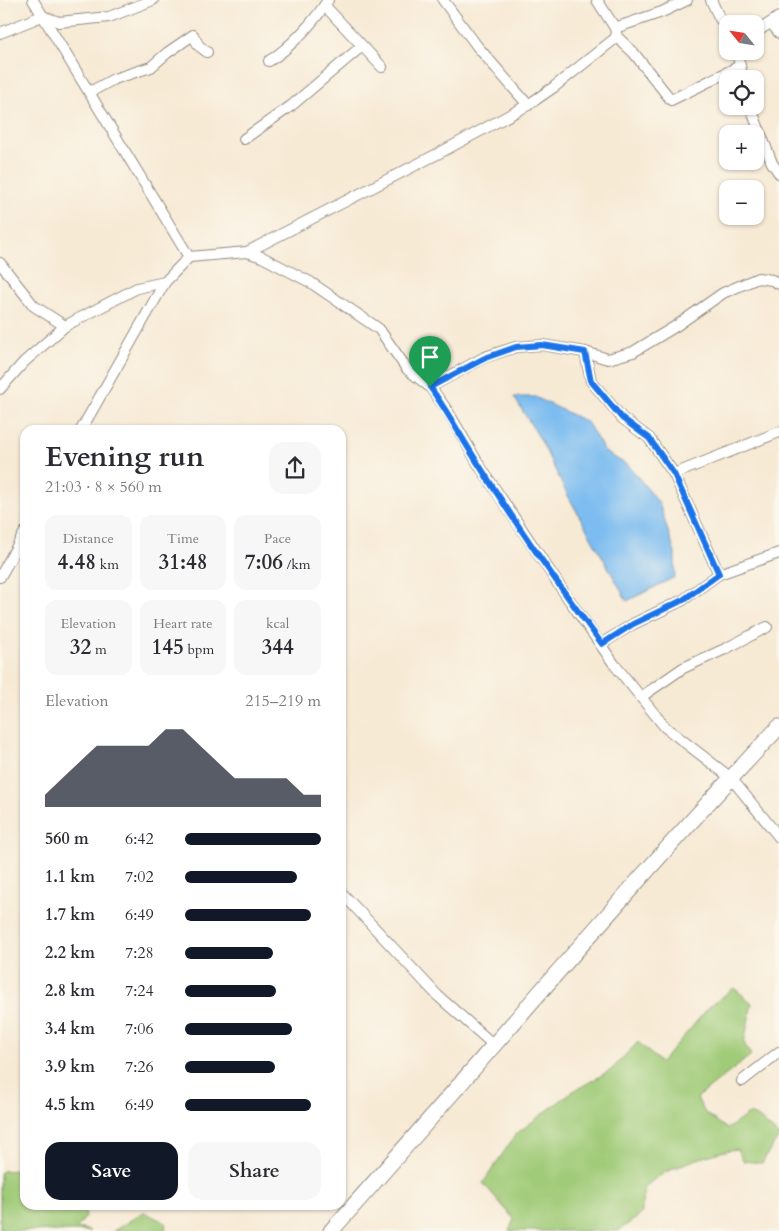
<!DOCTYPE html>
<html lang="en">
<head>
<meta charset="utf-8">
<style>
	body { margin:0; font-family:Cardo,serif; background:#f7f7f7; color:#2b2b33; height:100vh; display:flex; flex-direction:column; font-size:19px; white-space:nowrap }
	* { box-sizing:border-box; margin:0 }
	p { font-size:16px; color:#7c7c81 }
	.icon { flex:none; width:28px; height:28px; fill:none; stroke:currentColor; stroke-width:2; stroke-linecap:round; stroke-linejoin:round }
	.map { position:relative; flex:1; overflow:hidden }
	.drawer { position:absolute; left:20px; top:425px; width:326px; height:785px; display:flex; flex-direction:column; background:#fff; border-radius:15px; box-shadow:0 1px 4px #0004 }
	.drawer>* { flex:none }
	.needle { width:32px; rotate:300deg }
	.tools { position:absolute; left:719px; top:15px; display:grid; gap:10px }
	.tools a { display:grid; place-items:center; width:45px; height:45px; border-radius:10px; background:#fff; box-shadow:0 1px 4px #0004; font-size:25px }
	.pin { position:absolute; display:grid; place-items:center; width:42px; height:42px; color:#fff; margin:-51px -21px; border-radius:50% 50% 50% 0; rotate:-45deg; box-shadow:0 0 5px #0007 }
	.pin .icon { rotate:45deg }
	.round { display:grid; place-items:center; flex:none; width:52px; height:52px; border-radius:15px; background:#f7f7f7 }
	.overview { display:flex; align-items:center; justify-content:space-between; height:85px; padding:0 25px }
	h1 { font-size:28px; font-weight:700; line-height:38px }
	.stats { display:grid; grid-template-columns:repeat(3,1fr); gap:8px; height:85px; padding:5px 25px }
	.stats div { display:grid; align-content:center; border-radius:12px; background:#f7f7f7; text-align:center }
	.stats b { font-size:21px; font-weight:700 }
	.stats small { font-size:14px; font-weight:400 }
	.stats p { font-size:14px }
	.chart { height:140px; padding:10px 25px }
	.chart p { display:flex; justify-content:space-between }
	.chart svg { width:100%; height:90px; margin-top:5px; fill:#111827; opacity:.7 }
	.cta { display:flex; gap:10px; margin-top:auto; padding:10px 25px }
	.cta a { flex:1; height:58px; border-radius:15px; background:#111827; color:#fff; font-size:20px; font-weight:700; line-height:58px; text-align:center }
	.cta a+a { background:#f7f7f7; color:#2b2b33 }
	ul { padding:0 25px; list-style:none; font-size:16px }
	li { display:grid; grid-template-columns:80px 60px 1fr; align-items:center; height:38px }
	li i { height:12px; border-radius:6px; background:#111827 }
	.map>svg:first-child { display:block }
</style>
</head>
<body>
<div class="map">
<svg width="779" height="1231" viewBox="0 0 779 1231">
	<rect width="100%" height="100%" fill="#fbf7ec"/>
	<filter id="ink" filterUnits="userSpaceOnUse"><feTurbulence type="fractalNoise" baseFrequency=".02" numOctaves="2"/><feDisplacementMap in="SourceGraphic" scale="10" xChannelSelector="R" yChannelSelector="G"/><feConvolveMatrix kernelMatrix="1 2 1 2 8 2 1 2 1" color-interpolation-filters="sRGB"/></filter>
	<filter id="wash" filterUnits="userSpaceOnUse"><feTurbulence type="fractalNoise" baseFrequency=".0096" numOctaves="4" result="noise"/><feDisplacementMap in="SourceGraphic" scale="20" xChannelSelector="R" yChannelSelector="G"/><feGaussianBlur stdDeviation="1.12" result="paint"/><feColorMatrix in="noise" values="0 0 0 0 0 0 0 0 0 0 0 0 0 0 0 0 0 1.4 0 .05"/><feComposite in="paint" operator="in"/></filter>
	<g filter="url(#wash)">
		<rect width="100%" height="100%" fill="#f7ead5"/>
		<g fill="#a0cb78" stroke="#667b52">
			<path d="M734,988L752,1003L744,1043L751,1055L697,1098L705,1113L727,1129L749,1114L759,1118L779,1136L762,1163L743,1161L737,1149C717,1151 651,1171 644,1191C642,1197 642,1207 642,1214L618,1231H509L514,1219L483,1183L516,1134L572,1092L611,1070L638,1042L661,1063L709,1007Z"/>
			<path d="M17,1170L25,1178V1205H47L49,1210C63,1212 68,1205 83,1205L86,1216L77,1228L90,1231H0V1173L3,1171Z"/>
			<path d="M144,1212L166,1223L165,1231H113Z"/>
		</g>
		<path fill="#7bbcf0" stroke="#53748e" d="M514,397H535L587,422L605,452L629,466L659,503L675,553V577L627,601L567,494L540,439Z"/>
	</g>
	<g filter="url(#ink)">
		<g fill="none" stroke-linecap="round" stroke-linejoin="round">
			<g stroke="#918a80" stroke-width="12">
				<g id="minor">
					<path d="M33,0L189,257L247,252L262,257L310,282L379,329L407,369L430,387L447,410L479,465L559,585L614,664L665,727L731,778L779,837"/>
					<path d="M443,0L477,46L528,105"/>
					<path d="M597,0L615,28L617,37L633,52L671,100L740,66"/>
					<path d="M711,0L720,19L728,27"/>
					<path d="M325,6L382,67"/>
					<path d="M771,23L779,33"/>
					<path d="M615,28L662,12L687,0"/>
					<path d="M0,33L42,16L59,22L109,17L153,0"/>
					<path d="M755,33L779,17"/>
					<path d="M739,51L738,57L743,79"/>
					<path d="M269,61C290,48 315,21 328,0"/>
					<path d="M90,92L114,79L151,67L167,53L193,35L199,46L207,52"/>
					<path d="M750,106L772,163L779,173"/>
					<path d="M244,139L291,106L362,46"/>
					<path d="M247,252L445,150L528,105L554,87L617,37"/>
					<path d="M0,263L34,306L65,326"/>
					<path d="M585,352L591,381L622,418L649,438L674,474L719,574"/>
					<path d="M430,387L485,357L516,347L542,345L585,352L608,359L633,352L676,326L723,293L758,278L772,280L779,284"/>
					<path d="M0,389L24,362L65,326L137,288L165,282"/>
					<path d="M81,430L165,282L189,257"/>
					<path d="M674,474L779,432"/>
					<path d="M0,577L25,532"/>
					<path d="M601,644L633,624L683,600L719,574L779,553"/>
					<path d="M641,697L683,668L725,649L767,627"/>
					<path d="M341,892L438,996L495,1046"/>
					<path d="M742,1081L779,1052"/>
				</g>
			</g>
			<g stroke="#918a80" stroke-width="17">
				<path id="secondary" d="M331,1231C481,1063 624,890 779,727"/>
			</g>
			<use href="#minor" stroke="#fff" stroke-width="10"/>
			<use href="#secondary" stroke="#fff" stroke-width="15"/>
		</g>
	</g>
	<g fill="none" stroke-linecap="round" stroke-linejoin="round" filter="url(#ink)">
		<g stroke="#fff" stroke-width="10">
			<path id="route" d="M542,345L585,352L591,381L622,418L649,438L674,474L719,574L683,600L633,624L602,644C559,586 517,526 479,465C462,439 448,412 430,387L485,358L516,347Z"/>
		</g>
		<use href="#route" stroke="#1a73e8" stroke-width="6"/>
	</g>
</svg>
<div class="tools">
<a><svg class="needle" viewBox="-14 -14 28 28"><path d="M0-13l5 13h-10z" fill="#e53935"/><path d="M0 13l5-13h-10z" fill="#7c7c81"/></svg></a>
<a><svg class="icon" aria-label="locate" viewBox="0 0 24 24"><circle cx="12" cy="12" r="6"/><path d="M12 2v4M12 18v4M2 12h4M18 12h4"/></svg></a>
<a>+</a>
<a>−</a>
</div>
<div class="pin" style="left:430px;top:387px;background:#1e9e55"><svg class="icon" aria-label="arrive" viewBox="0 0 24 24"><path d="M6 21V4h12l-3 4 3 4H6"/></svg></div>
<section class="drawer">
<div class="overview"><div><h1>Evening run</h1><p>21:03 · 8 × 560 m</p></div><a class="round"><svg class="icon" aria-label="share" viewBox="0 0 24 24"><path d="M12 15V3M7 8l5-5 5 5M5 13v7h14v-7"/></svg></a></div>
<div class="stats">
<div><p>Distance</p><b>4.48<small> km</small></b></div>
<div><p>Time</p><b>31:48</b></div>
<div><p>Pace</p><b>7:06<small> /km</small></b></div>
</div>
<div class="stats">
<div><p>Elevation</p><b>32<small> m</small></b></div>
<div><p>Heart rate</p><b>145<small> bpm</small></b></div>
<div><p>kcal</p><b>344</b></div>
</div>
<div class="chart"><p><span>Elevation</span>215–219 m</p>
<svg viewBox="0 0 160 44" preserveAspectRatio="none"><path d="M0 44V38L10 30L20 22L30 14L40 14L50 14L60 14L70 6L80 6L90 14L100 22L110 30L120 30L130 30L140 30L150 38L160 38V44z"/></svg>
</div>
<ul>
<li><b>560 m</b>6:42<i style="width:100%"></i></li>
<li><b>1.1 km</b>7:02<i style="width:82%"></i></li>
<li><b>1.7 km</b>6:49<i style="width:93%"></i></li>
<li><b>2.2 km</b>7:28<i style="width:65%"></i></li>
<li><b>2.8 km</b>7:24<i style="width:67%"></i></li>
<li><b>3.4 km</b>7:06<i style="width:79%"></i></li>
<li><b>3.9 km</b>7:26<i style="width:66%"></i></li>
<li><b>4.5 km</b>6:49<i style="width:93%"></i></li>
</ul>
<div class="cta"><a>Save</a><a>Share</a></div>
</section>
</div>
</body>
</html>
